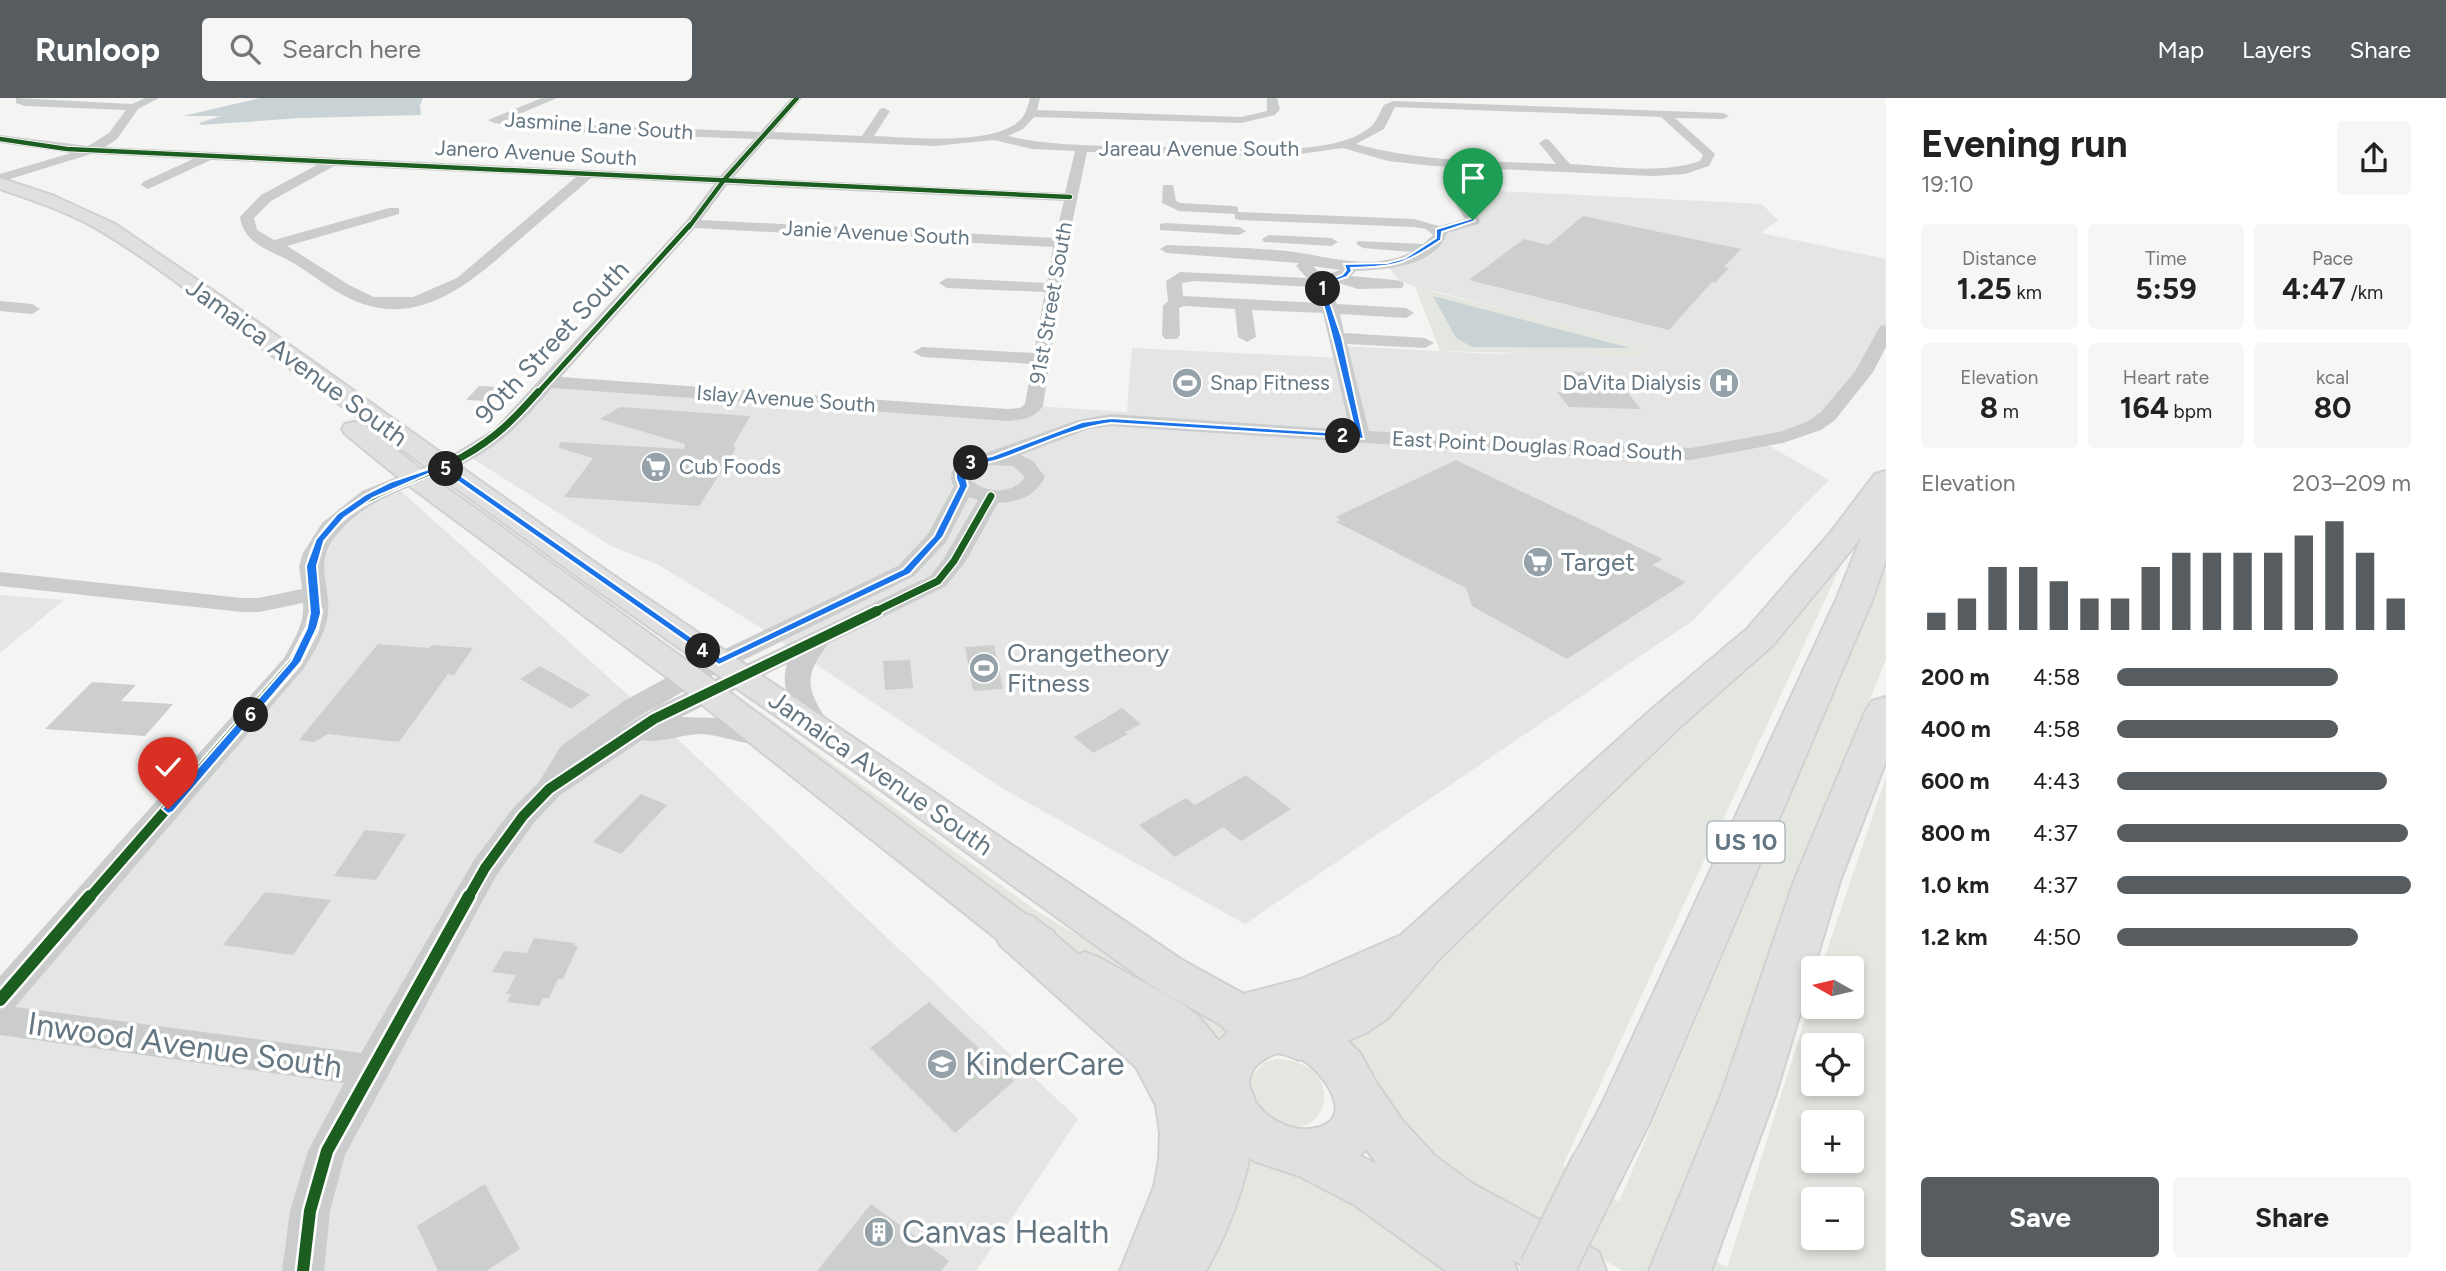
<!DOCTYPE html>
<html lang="en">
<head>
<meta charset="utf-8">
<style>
	body { margin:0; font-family:Figtree,sans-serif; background:#f6f6f6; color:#222; height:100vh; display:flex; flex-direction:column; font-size:26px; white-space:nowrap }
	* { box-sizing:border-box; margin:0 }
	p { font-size:23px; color:#767676 }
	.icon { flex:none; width:38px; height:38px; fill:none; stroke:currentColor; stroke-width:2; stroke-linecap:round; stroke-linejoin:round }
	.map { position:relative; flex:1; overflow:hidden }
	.side { display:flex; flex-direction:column; background:#fff; width:560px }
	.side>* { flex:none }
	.needle { width:46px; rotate:278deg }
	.fabs { position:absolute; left:1801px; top:858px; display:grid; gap:14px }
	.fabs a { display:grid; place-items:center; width:63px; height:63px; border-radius:7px; background:#fff; box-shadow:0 4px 10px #0003; font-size:35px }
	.pin { position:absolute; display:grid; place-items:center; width:60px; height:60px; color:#fff; margin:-72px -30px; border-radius:50% 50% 50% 0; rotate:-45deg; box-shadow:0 0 7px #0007 }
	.pin .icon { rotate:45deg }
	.km { position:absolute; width:35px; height:35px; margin:-18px; border-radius:50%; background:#222; color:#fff; font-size:19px; line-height:35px; text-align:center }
	.round { display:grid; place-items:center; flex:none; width:74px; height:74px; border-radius:7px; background:#f6f6f6 }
	.overview { display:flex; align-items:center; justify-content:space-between; height:119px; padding:0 35px }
	h1 { font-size:38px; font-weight:700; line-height:52px }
	.figures { display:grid; grid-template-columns:repeat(3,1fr); gap:10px; height:119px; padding:7px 35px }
	.figures div { display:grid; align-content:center; border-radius:7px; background:#f6f6f6; text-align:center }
	.figures b { font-size:30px; font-weight:700 }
	.figures small { font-size:19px; font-weight:400 }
	.figures p { font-size:19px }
	.chart { height:196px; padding:14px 35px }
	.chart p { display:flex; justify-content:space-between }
	.chart svg { width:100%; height:126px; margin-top:7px; stroke:#565c5f; stroke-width:6 }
	.cta { display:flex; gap:14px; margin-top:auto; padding:14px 35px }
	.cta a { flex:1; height:80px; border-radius:7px; background:#565c5f; color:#fff; font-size:28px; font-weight:700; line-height:80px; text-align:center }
	.cta a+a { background:#f6f6f6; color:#222 }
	ul { padding:0 35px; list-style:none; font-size:23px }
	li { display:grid; grid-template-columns:112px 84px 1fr; align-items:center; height:52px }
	li i { height:18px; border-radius:9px; background:#565c5f }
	header { display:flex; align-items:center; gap:42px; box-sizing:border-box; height:98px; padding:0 35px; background:#565c5f; color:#fff }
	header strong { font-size:33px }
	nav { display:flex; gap:38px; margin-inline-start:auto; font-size:24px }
	.search { width:490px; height:63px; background:#f6f6f6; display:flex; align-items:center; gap:18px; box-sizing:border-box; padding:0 24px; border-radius:7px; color:#767676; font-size:26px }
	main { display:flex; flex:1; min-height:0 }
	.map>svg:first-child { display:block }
</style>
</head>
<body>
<header>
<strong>Runloop</strong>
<div class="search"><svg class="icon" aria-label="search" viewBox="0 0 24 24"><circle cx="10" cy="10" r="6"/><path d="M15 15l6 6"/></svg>Search here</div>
<nav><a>Map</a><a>Layers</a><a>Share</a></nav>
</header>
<main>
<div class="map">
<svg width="1886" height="1173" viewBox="0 0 1886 1173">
	<rect width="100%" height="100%" fill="#f4f4f2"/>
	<g fill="#e4e5e4">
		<path d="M1457,91L1762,106L1778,122L1761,135L1886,161V232L1828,318L1762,344L1829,382L1692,523L1245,826L1000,689L758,528L659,467L611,448L467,357L548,284L1008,317L1034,308L1127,314L1132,250L1341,260L1340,248L1496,256L1654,251L1400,184L1388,168L1407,162L1441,136L1471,125Z"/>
		<path d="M393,386L685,648L1078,1021L976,1173H0V902L295,564L319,443Z"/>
		<path d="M0,497L64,502L0,555Z"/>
	</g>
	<g fill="#e4e7e0" fill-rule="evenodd">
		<path d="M1414,186L1427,189L1430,193L1655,250L1639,258L1440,253Z"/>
		<path d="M1886,455V561L1800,778L1688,1082L1672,1134L1727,1170L1813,895V908H1852V870H1821L1886,679V1173H1623L1511,1106L1445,1071L1413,1040L1365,962L1341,938L1780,535L1812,501L1839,464L1842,465L1563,1067L1619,1104L1763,764L1830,590ZM1813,947H1852V985H1813ZM1813,1024H1852V1062H1813ZM1813,1101H1852V1139H1813Z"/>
		<path d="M761,614L1034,811L1228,928L1230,933L1212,950L1024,819L754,617Z"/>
		<path d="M1276,961C1357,964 1324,1062 1267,1017C1254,1007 1250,995 1251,979L1265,964Z"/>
		<path d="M1238,1043L1307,1074L1459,1173H1184Z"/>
	</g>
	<g fill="#c9d3d5">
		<path d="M260,0H423L420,7L421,17L301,20L201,27L199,25L221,18H183Z"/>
		<path d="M1433,198L1630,250L1472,249L1456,240Z"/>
	</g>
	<g fill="#cdcfce">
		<path d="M1583,118L1741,151L1724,169L1729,170L1715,185L1712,184L1669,232L1469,182L1524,141L1548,147Z"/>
		<path d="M1562,273L1586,274L1601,293H1626L1641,311L1569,309L1557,294L1578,295Z"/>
		<path d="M479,288L502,289L490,303L466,302Z"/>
		<path d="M620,309L750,318L733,348L736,350L732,357L699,408L564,399L593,360L559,350L560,344L684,351L685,346L600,321Z"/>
		<path d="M1456,362L1663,461L1652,467L1686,484L1567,561L1472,508L1466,490L1336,424L1341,422L1336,419Z"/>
		<path d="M378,546L429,550L432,547L473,550L454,577L448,576L399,644L328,636L314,644L299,642Z"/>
		<path d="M994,547L1003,591L973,593L965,549Z"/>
		<path d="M910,562L913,590L885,592L883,563Z"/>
		<path d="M540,568L590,597L571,611L520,581Z"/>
		<path d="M92,584L136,587L121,603L173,606L145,638L45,631Z"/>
		<path d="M1122,610L1141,626L1125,634L1128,636L1093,655L1074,639Z"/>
		<path d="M1246,677L1291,711L1241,743L1223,729L1175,759L1139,727L1186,700L1195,707Z"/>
		<path d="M641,696L667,707L621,756L593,744Z"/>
		<path d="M365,732L406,736L376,782L334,778Z"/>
		<path d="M265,794L331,802L293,857L223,847Z"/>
		<path d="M534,840L575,845L573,847L578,848L563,881H558L549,900H543L539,908L507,904L511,896H506L516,877L492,874L504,853L527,855Z"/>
		<path d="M929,904L1014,983L955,1035L870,950Z"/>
		<path d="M485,1086L520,1151L486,1173H438L417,1128Z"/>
		<path d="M871,1106L949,1163L941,1173H817Z"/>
	</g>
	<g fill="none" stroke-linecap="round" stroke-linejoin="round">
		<g stroke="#d0d0d0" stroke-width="4">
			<g id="major">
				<path d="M0,80L54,98L115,126L222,199L604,471L1182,862L1284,918L1324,929L1348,943L1360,955L1376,984L1402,1022L1435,1058L1473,1086L1599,1154L1606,1173H1532L1513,1162L1517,1173H1446L1353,1106L1299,1078L1254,1063L1232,1047L1216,1025L1203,991L1166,946L1149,931L1070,884L1064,872L1070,860L1085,854L1100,860L1181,905L1198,918L1219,943L1230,932L1152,888L860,677L584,483L256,246C207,207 157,167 104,135C72,115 35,103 0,91ZM1277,955C1286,957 1295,957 1303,962C1321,973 1356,1017 1320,1029C1274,1044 1212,978 1277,955ZM1366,1051L1377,1066L1360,1058Z"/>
				<path d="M354,324L363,326L422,372L700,572L1032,821L1053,833L1059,845L1053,857L1038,862L1002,845L676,586L404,384L345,336L342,331L345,326Z"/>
			</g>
		</g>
		<g stroke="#d0d1d1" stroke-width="4">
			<g id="highway">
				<path d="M1886,373V461L1873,500L1650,1024L1618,1087L1598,1095L1578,1087L1569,1068L1602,1006L1837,500L1861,440L1773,547L1680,629L1441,859L1388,920L1366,935L1299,962L1281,955L1273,939L1277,931L1242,938L1224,931L1216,916L1224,901L1301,881L1401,837L1652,611L1747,531L1831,434L1875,376Z"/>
				<path d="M1886,599V663L1840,783L1776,995L1711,1173H1649L1722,995L1794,783L1866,612L1872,603Z"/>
				<path d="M1017,814L1034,819L1174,937L1191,963L1205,994L1209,984L1228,977L1247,984C1250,991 1255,998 1255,1005C1257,1058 1232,1128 1206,1173H1120L1154,1089L1159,1062L1160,1035L1156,1007L1136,969L1000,847L993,833L1000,819Z"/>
			</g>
		</g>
		<g fill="#cbcdcd" fill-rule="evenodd">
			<path d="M16,0L132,6L145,0H159L138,11L117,41L105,49L720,78L754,41L591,35L494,25L488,22L542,0H557L510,20L591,27L760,34L791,0H802L773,34L862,38L880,11L884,10L890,13L874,38C909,39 997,49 1022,20C1026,15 1028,7 1030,0H1040L1037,12L1241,19L1267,13V0H1277L1280,11L1275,17L1241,25L1034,19L1023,31L1008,38C1059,50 1114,47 1167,49C1217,50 1315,59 1358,37C1376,28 1375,23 1384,7L1393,3L1723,15L1729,18L1723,21L1675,20L1715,56L1709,68L1685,76L1652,78L1433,68L1388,63L1343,50L1278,59L1087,54L1068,145L1043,308C1034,321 1023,321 1008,323L552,290C524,322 507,342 469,363C425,387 372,395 338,435C312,465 331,484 328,516C326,534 314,555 304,570L15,909L361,955L474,762L513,710L539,684L561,648L624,603L679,573L898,468L928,436L954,388C948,379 952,372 958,365L1078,322L1111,316L1350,332L1323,215L1252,212L1256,239L1247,244L1238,239L1235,211L1184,208L1179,210L1180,237L1177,241H1165L1162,237L1163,208L1168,203L1166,183L1180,174L1307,180L1296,168L1299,165L1167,155L1160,151L1167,147C1207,149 1248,149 1287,153C1328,158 1371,174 1411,154L1363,150L1356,146L1358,143L1423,146L1433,137L1426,131L1414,129L1240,122L1235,121V116L1179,113L1162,105L1163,87H1173L1176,103L1181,105L1233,108L1238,109V114L1414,121L1439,128L1465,121L1455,105L1457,102H1467L1480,123L1478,126L1447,135C1436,168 1387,172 1356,173L1351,178L1396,182L1402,184L1404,187L1402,190L1358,191L1339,185L1329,187L1337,206L1406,210L1414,215L1406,220L1340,216L1344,235L1425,240L1434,245L1425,250L1347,246L1369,333L1546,345L1691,350L1779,334L1807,324L1821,314L1856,272L1880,228L1886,227V249L1873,274L1835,322L1821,332L1783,345L1691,362L1546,357L1111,328L1089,331L1020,357L1033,363L1045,379C1035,398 1019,404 998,405L966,463L946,488L828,546C800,583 809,592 831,630L827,636L817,639L807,636C794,615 779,592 787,566L681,619L720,620L773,631L777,638L773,645C751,651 725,637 702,636C683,636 658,646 642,642L559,698L533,726L496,778L345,1057L330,1113L324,1173H282L290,1113L308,1053L344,985L0,937V878L284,560C293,543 305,526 303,505L259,514H242L0,488V474L242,500H259L302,491L299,468L303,455L322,425L362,393L453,356L494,331L686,123L714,86L591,80C567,101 542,122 518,143C475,181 425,227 363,206C339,198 319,181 298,168C276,153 244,149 240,119L261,97L317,67L211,62L148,91L141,87L143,84L193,61L91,56L0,84V76L71,55L0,45V37L88,48L109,35L126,12L25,8L16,5ZM1395,9L1661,19L1703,57L1700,63C1659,77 1612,68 1570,66L1549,42L1545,41L1539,45L1556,66C1489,63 1421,64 1356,46L1384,31ZM767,41L934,48L994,42L1032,51L1075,53L1065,95L734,79ZM334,68L576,79L457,180L413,199H374L349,187L287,148L399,116V110H389L274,142L257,132L254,120L271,103ZM727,87L1064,103L1055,140L701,122ZM695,130L1053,149L1047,185L947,180L939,185L947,190L1045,194L1034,255L922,249L913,254L922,259L1032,266L1025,306L1020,310L1008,311L561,279ZM1313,168L1340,172L1323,178ZM1196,183L1314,189L1320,205L1183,198L1182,185ZM987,367L1013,368L1025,379C1013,397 986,396 971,382V375ZM969,399L978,402L944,460L930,478L644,615L612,636L697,585L914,478L946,444Z"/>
			<path d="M1165,125L1239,129L1246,133L1239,137L1160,132V126Z"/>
			<path d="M1269,137L1331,140L1338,144L1331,148L1264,144L1262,141Z"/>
			<path d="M0,203L32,206L40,211L32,216L0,213Z"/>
		</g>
		<use href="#major" fill="#e0e0e0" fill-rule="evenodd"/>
		<use href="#highway" fill="#e0e0e0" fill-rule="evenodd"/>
		<g stroke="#d0d1d1" stroke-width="57" stroke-linecap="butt">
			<path id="highway-bridge" d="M1546,1173L1598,1068"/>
		</g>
		<use href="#highway-bridge" stroke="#e0e0e0" stroke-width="53"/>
		<g stroke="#fff" stroke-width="6">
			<g id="cycleway-far4">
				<path d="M0,41L67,51L1070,99"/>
				<path d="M689,129L724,82L797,0"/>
			</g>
		</g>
		<g stroke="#fff" stroke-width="8">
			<path id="cycleway-far3" d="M537,296L690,127"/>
		</g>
		<g stroke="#fff" stroke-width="10">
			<g id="cycleway-far2">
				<path d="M316,514C314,497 307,473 314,456C336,398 413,385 462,359C496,340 513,322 538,294"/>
				<path d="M874,514L938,483L954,463L991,398"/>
			</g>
		</g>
		<g stroke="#fff" stroke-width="14">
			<g id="cycleway-far1">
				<path d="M89,800L295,564L312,531L316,513"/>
				<path d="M468,800L485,770L523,718L549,691L654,621L877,513"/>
			</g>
		</g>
		<g stroke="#fff" stroke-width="17">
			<g id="cycleway">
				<path d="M0,902L90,798"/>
				<path d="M303,1173L310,1113L327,1053L469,798"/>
			</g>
		</g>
		<use href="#cycleway-far4" stroke="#1b5e20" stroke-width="4.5"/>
		<use href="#cycleway-far3" stroke="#1b5e20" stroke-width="5"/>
		<use href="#cycleway-far2" stroke="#1b5e20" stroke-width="7"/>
		<use href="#cycleway-far1" stroke="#1b5e20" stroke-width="10"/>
		<use href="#cycleway" stroke="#1b5e20" stroke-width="12"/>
	</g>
	<path fill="#1a73e8" stroke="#fff" stroke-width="2" d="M1473,120L1475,123L1442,134L1441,142C1404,167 1395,169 1351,170L1352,173L1347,179L1324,187L1342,240L1364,341L1111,325C1072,330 1038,348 1001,361C987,366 977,365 965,375L968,388L943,439L910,476L719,567L440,371L373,400L344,420L324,443L317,468L321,515L317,530L301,564L173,714L168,716L162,711L291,563L307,530L310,515L306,468L316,441L337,416L366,396L390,384L444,366L720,559L903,471L934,438L959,388L956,380V374L970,362L992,358L1082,324L1111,320L1356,336C1343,286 1333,235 1317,186L1342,177L1346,172L1344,166L1387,165L1405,160L1436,140V131Z"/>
	<defs>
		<g id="stadium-disc" transform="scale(1.575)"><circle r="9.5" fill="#96a2a9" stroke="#fff"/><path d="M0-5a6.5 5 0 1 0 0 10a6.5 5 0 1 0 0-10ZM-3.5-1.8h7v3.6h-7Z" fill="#fff"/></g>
		<g id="hospital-disc" transform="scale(1.575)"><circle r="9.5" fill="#96a2a9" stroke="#fff"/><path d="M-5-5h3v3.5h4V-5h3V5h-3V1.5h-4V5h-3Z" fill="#fff"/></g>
		<g id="supermarket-disc" transform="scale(1.575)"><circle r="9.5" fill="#96a2a9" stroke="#fff"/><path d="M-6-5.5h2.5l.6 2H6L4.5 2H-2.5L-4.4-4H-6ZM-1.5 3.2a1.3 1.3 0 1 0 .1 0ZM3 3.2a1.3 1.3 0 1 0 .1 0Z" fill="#fff"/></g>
		<g id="school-disc" transform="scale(1.575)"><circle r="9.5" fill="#96a2a9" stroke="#fff"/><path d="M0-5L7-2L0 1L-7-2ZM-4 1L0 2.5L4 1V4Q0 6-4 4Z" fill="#fff"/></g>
		<g id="building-disc" transform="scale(1.575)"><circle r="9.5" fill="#96a2a9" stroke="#fff"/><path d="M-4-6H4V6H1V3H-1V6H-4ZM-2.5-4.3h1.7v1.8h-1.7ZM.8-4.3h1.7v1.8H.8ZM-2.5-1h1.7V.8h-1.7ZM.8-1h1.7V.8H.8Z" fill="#fff"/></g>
	</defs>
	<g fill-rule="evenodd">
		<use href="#stadium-disc" x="1187" y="285"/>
		<use href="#hospital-disc" x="1724" y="285"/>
		<use href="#supermarket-disc" x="656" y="369"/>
		<use href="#supermarket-disc" x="1538" y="464"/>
		<use href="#stadium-disc" x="984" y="570"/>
		<use href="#school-disc" x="942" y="966"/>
		<use href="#building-disc" x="879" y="1134"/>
	</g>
	<g text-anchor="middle" stroke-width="7" stroke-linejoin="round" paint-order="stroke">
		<g font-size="21" fill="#647682" stroke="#fff">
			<text transform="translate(599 28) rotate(4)" y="7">Jasmine Lane South</text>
			<text x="1199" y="58">Jareau Avenue South</text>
			<text transform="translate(536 55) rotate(3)" y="7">Janero Avenue South</text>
			<text transform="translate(876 135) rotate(3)" y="7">Janie Avenue South</text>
			<text transform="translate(1051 205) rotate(-80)" y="7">91st Street South</text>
			<text transform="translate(786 301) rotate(4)" y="7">Islay Avenue South</text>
			<text transform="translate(1537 348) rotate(3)" y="7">East Point Douglas Road South</text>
		</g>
		<g font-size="21" fill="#647682" stroke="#fff" text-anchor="start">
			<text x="1210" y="292">Snap Fitness</text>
			<text x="1701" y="292" text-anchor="end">DaVita Dialysis</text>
			<text x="679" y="376">Cub Foods</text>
		</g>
		<rect fill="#fff" stroke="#929fa8" stroke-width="2" x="1707.5" y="723.5" width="77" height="41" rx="5"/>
		<g font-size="24" font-weight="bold" fill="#647682">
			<text x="1746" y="752">US 10</text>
		</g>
		<g font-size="26" fill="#647682" stroke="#fff">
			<text transform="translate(552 244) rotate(-47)" y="9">90th Street South</text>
			<text transform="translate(297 264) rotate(36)" y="9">Jamaica Avenue South</text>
			<text transform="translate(881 675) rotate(35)" y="9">Jamaica Avenue South</text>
		</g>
		<g font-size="26" fill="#647682" stroke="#fff" text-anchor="start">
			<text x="1561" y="473">Target</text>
			<text x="1007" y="564">Orangetheory<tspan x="1007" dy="30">Fitness</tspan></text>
		</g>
		<g font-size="32" fill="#647682" stroke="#fff">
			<text transform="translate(185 947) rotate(8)" y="11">Inwood Avenue South</text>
		</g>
		<g font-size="32" fill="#647682" stroke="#fff" text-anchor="start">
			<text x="965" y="977">KinderCare</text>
			<text x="902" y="1145">Canvas Health</text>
		</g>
	</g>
</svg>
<div class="fabs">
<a><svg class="needle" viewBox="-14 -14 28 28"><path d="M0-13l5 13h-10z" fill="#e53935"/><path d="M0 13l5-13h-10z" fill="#767676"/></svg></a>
<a><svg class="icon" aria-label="locate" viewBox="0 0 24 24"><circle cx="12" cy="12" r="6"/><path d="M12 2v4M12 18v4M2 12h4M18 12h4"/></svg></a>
<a>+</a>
<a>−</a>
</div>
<div class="pin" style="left:1473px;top:122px;background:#1e9e55"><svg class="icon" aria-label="arrive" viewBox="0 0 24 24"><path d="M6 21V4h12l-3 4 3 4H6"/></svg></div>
<div class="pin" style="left:168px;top:711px;background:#d93025"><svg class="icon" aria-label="check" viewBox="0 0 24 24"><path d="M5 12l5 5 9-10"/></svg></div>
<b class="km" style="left:1323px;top:191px">1</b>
<b class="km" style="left:1343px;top:338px">2</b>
<b class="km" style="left:971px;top:365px">3</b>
<b class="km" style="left:703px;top:553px">4</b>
<b class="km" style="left:446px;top:371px">5</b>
<b class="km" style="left:251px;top:617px">6</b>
</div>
<section class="side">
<div class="overview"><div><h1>Evening run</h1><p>19:10</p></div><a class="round"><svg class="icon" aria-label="share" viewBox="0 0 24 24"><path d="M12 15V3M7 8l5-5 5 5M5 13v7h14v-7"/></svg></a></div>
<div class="figures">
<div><p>Distance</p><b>1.25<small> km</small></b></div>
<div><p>Time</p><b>5:59</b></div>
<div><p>Pace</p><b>4:47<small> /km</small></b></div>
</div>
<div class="figures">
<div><p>Elevation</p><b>8<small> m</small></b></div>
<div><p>Heart rate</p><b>164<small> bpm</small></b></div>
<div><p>kcal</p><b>80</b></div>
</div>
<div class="chart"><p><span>Elevation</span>203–209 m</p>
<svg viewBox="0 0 160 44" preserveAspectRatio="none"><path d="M5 44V38M15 44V33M25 44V22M35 44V22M45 44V27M55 44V33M65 44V33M75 44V22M85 44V17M95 44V17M105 44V17M115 44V17M125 44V11M135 44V6M145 44V17M155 44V33"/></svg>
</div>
<ul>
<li><b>200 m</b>4:58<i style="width:75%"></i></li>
<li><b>400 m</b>4:58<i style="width:75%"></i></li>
<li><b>600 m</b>4:43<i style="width:92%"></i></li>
<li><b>800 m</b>4:37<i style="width:99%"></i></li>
<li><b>1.0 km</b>4:37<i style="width:100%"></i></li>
<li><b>1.2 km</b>4:50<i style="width:82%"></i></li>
</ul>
<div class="cta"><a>Save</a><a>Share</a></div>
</section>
</main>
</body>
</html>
